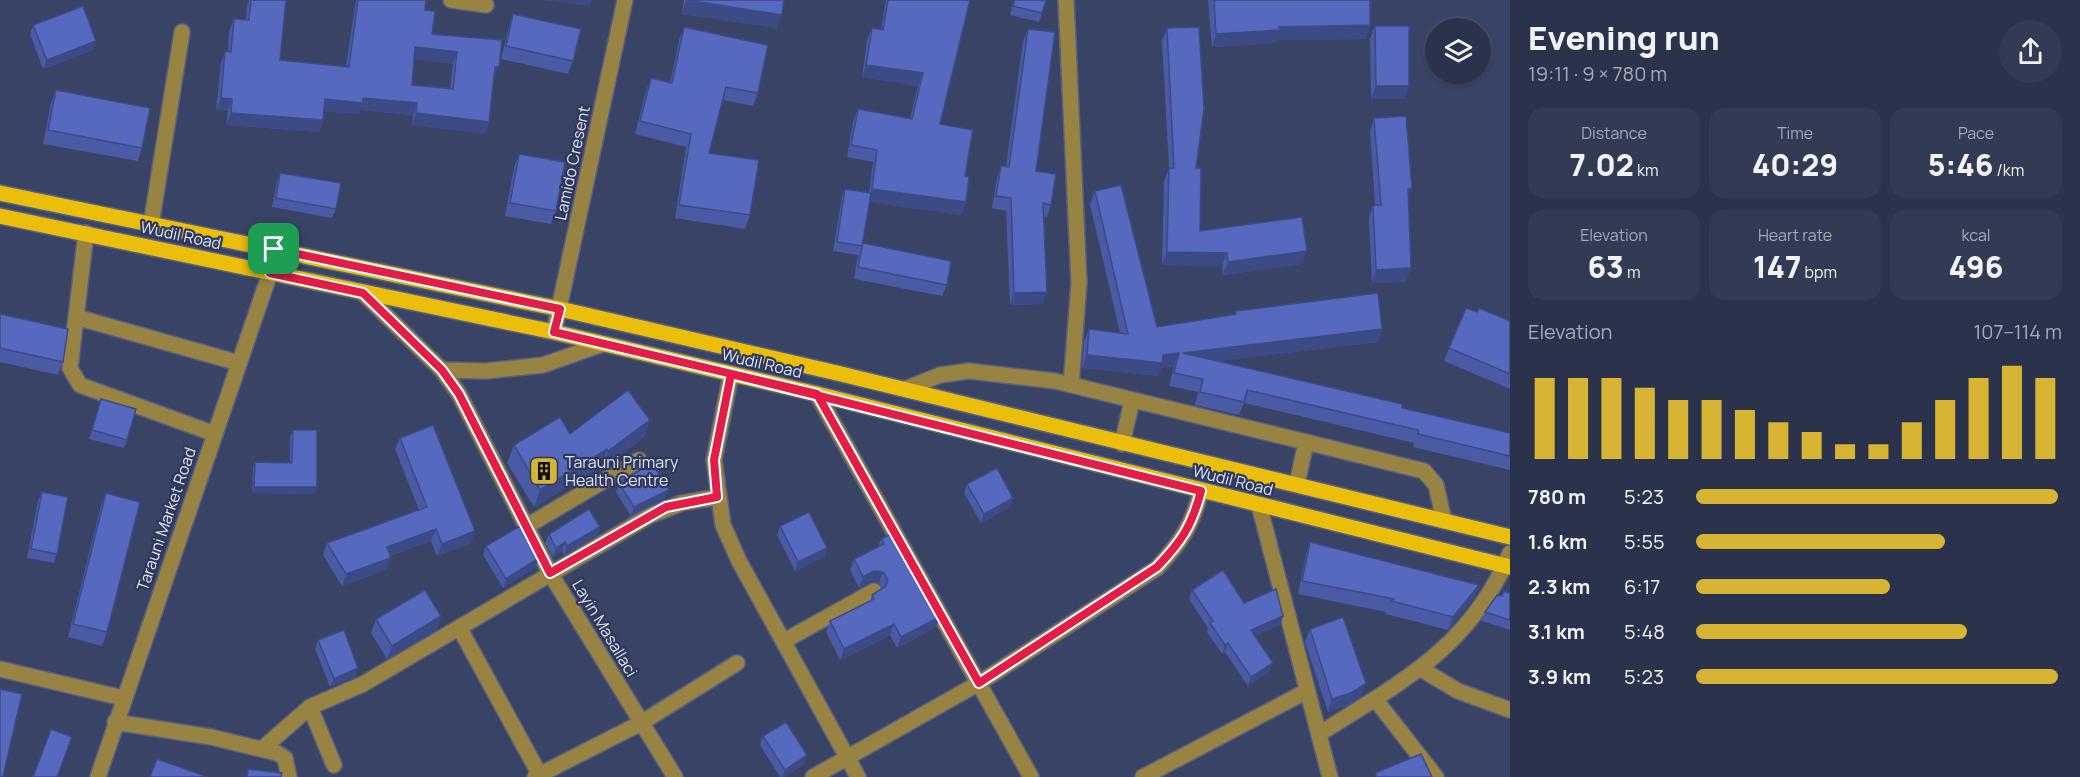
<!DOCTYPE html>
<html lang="en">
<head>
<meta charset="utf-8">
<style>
	body { margin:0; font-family:Manrope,sans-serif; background:#333a53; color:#f1f3f6; height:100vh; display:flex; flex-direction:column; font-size:22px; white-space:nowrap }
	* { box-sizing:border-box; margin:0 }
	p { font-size:20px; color:#a6aab5 }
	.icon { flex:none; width:33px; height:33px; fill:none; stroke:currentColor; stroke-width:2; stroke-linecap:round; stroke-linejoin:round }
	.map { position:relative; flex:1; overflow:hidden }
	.side { display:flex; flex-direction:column; background:#2b324c; width:570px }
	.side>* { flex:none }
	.tools { position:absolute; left:1425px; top:18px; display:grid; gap:12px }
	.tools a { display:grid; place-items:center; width:66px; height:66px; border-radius:50%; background:#2b324c; box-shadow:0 2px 4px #0004,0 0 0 2px #474d64; font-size:30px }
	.pin { position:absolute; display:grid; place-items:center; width:51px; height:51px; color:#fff; margin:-26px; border-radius:12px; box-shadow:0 3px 9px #0006 }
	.round { display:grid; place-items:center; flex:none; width:63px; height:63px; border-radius:32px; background:#333a53 }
	.head { display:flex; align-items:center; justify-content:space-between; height:102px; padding:0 18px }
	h1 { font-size:33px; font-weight:800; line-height:45px }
	.metrics { display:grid; grid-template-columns:repeat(3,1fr); gap:9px; height:102px; padding:6px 18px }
	.metrics div { display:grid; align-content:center; border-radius:15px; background:#333a53; text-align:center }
	.metrics b { font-size:30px; font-weight:800 }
	.metrics small { font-size:16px; font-weight:400 }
	.metrics p { font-size:16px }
	.chart { height:168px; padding:12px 18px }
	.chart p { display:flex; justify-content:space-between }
	.chart svg { width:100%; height:108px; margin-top:6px; stroke:#d8b434; stroke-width:6 }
	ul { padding:0 18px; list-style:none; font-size:20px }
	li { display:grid; grid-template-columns:96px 72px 1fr; align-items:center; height:45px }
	li i { height:15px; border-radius:8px; background:#d8b434 }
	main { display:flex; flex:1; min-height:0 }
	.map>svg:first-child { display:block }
</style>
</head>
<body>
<main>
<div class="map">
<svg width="1510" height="777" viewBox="0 0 1510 777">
	<rect width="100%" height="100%" fill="#394366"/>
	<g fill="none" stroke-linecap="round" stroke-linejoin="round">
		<g stroke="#576081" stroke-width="18">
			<g id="minor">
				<path d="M451,0L486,5"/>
				<path d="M1066,0L1079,283L1071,385"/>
				<path d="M151,225L182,32"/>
				<path d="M86,233L70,368L80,385L215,434"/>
				<path d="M363,293L442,370L459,394L550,573L675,777"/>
				<path d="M76,317L239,363"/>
				<path d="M554,332L625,0"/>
				<path d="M442,370L486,371L543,365L603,344"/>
				<path d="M731,374L714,460L723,525L739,561L858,777"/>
				<path d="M905,389L940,375L969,371L1055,381L1306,442L1297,484"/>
				<path d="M817,394L1031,777"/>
				<path d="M1306,442L1424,471L1436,485L1444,521"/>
				<path d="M1122,444L1132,401"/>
				<path d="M1259,505L1330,777"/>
				<path d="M527,526L639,460"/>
				<path d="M460,629L541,777"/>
				<path d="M784,641L874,591"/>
				<path d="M0,669L123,698"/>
				<path d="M1421,669L1458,691L1510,710"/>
				<path d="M1375,699L1436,777"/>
				<path d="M310,707L334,765"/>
				<path d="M115,722L211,737L277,753L285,758L289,777"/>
				<path d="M1319,734C1401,682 1470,648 1510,553"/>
				<path d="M262,749L310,707L363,684L651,515L682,503L717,497"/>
				<path d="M98,777L270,273L274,249"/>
				<path d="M535,777L641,723L737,663"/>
				<path d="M813,777L979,683L1157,568C1181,542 1192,526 1201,491"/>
				<path d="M1143,777L1307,691"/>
			</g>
		</g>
		<g stroke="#576081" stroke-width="18">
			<g id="major">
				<path d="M0,193L560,309L837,373L1510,537"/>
				<path d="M0,216L554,332L817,394L1510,567"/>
			</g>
		</g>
		<use href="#minor" stroke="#988343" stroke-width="15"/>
		<use href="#major" stroke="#eabe0b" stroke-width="15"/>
	</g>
	<g fill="#4a5aa4" fill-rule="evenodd">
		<path d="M249,0H286L280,60L346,66L356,0H426L425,10L432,34L494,79H493L489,122L485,134L412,125L413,115L360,110L359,114L324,111L323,120L319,132L226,125L228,111L216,110L221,63L225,51L228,52L229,31L234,19L246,20L247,6ZM414,59L453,64L450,88L412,85Z"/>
		<path d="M684,0H784L777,28L682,14Z"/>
		<path d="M886,0H970L940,124L965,176L966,202L961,215L869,202L862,246L947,285L942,296L854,279L858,255L833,251L842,197L845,189L869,193L873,162L847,157L853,122L858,109L910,119L918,86L862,77L867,40L872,28L881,29Z"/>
		<path d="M1014,0H1046L1039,22L1010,15Z"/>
		<path d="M1208,0H1370V25L1365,39L1276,40L1275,43L1212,47Z"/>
		<path d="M513,14L573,61L568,74L501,59L509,27Z"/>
		<path d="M33,25L93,50L43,69L30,34Z"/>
		<path d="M1375,26L1405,99H1371L1370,39Z"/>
		<path d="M684,27L758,93L753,106L723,100L709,153L750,215L745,229L675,218L686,147L635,134L646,91L651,78L670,83L679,40Z"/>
		<path d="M1167,28L1196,168L1200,231L1302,264L1223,275L1222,266L1162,265L1164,181L1169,168L1162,41Z"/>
		<path d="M1028,29L1036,171L1051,205L1047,217L1044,216L1047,292L1043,304L1010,305L1006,211L992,208L997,178L1001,166L1006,167L1023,41Z"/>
		<path d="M56,90L142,148L138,161L43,144L51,103Z"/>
		<path d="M1374,118L1406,282L1372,283L1369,218L1373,205H1375L1370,131Z"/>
		<path d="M519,154L556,211L551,224L505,216L514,167Z"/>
		<path d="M280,173L336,209L332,218L272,207L277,182Z"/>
		<path d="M1095,191L1157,327L1234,314L1236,311L1378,342L1217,361L1402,408L1510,433V470L1413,447L1414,443L1244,403L1239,415L1195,405L1198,392L1169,386L1174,366L1161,368L1158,376L1082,368L1084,342L1089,329L1120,333L1090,204Z"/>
		<path d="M1477,312L1510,321V389L1444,361L1449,348Z"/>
		<path d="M0,314L63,362L58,375L0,362Z"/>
		<path d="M101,399L127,440L124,448L89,439Z"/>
		<path d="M650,420L644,437L602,468L601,467L534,507L507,463L514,445L570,434Z"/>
		<path d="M293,430L314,494L252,493L253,468L255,462L290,463V437Z"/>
		<path d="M400,438L471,543L437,556L431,541L390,556L386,569L342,586L323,555L327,543L419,510L395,449Z"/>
		<path d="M619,483L665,499L631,516L616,492Z"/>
		<path d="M967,484L1013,498L1010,507L981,523L964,493Z"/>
		<path d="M42,492L57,554L54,563L27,558L38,501Z"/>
		<path d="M106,493L107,632L102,646L68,637L101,506Z"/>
		<path d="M780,526L827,548L824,557L795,571L777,535Z"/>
		<path d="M600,527L596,536L564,555L562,551L553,557L545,543L549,534Z"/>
		<path d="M881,539L940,617L936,627L897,648L890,635L840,660L826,632L830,621L870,601L872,595L882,588L879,583L870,582L859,588L850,570L854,559L878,547Z"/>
		<path d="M1310,542L1479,585L1474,598L1448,630L1386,614V612L1298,594L1306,555Z"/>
		<path d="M486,546L536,567L503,588L483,555Z"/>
		<path d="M1192,590L1244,603L1283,616L1280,625L1255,635L1270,671L1248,686L1225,652L1222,654L1207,632L1208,628L1189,599Z"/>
		<path d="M1510,593V630L1482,621L1485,612L1502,596Z"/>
		<path d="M376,619L437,630L387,659L371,633Z"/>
		<path d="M1310,629L1361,696L1346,706L1328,712L1305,642Z"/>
		<path d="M318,640L358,668L355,677L330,687L315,649Z"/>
		<path d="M763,736L804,764L785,777H780L760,745Z"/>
	</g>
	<g fill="#3c4a86">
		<path d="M543,0H592L589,6Z"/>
		<path d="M686,1L782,15L777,28L682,14Z"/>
		<path d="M1370,25L1365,39L1276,40L1275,43L1212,47L1216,34L1279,27Z"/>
		<path d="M96,41L93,50L43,69L47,60Z"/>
		<path d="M415,47L457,52L453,64L411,59Z"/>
		<path d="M866,65L923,73L918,86L862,77Z"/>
		<path d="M495,67H499L494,79H490Z"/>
		<path d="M1376,86H1409L1405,99H1371Z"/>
		<path d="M221,98L232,99L228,111L216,110Z"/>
		<path d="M363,98L417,103L413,115L360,110L359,114L321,111L325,99Z"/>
		<path d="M231,113L323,120L319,132L226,125Z"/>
		<path d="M416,113L489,122L485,134L412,125Z"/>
		<path d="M1412,188L1407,201L1408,189Z"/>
		<path d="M872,189L966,202L961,215L867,202Z"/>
		<path d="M1307,251L1302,264L1223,275L1228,262Z"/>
		<path d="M1167,252L1227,253L1222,266L1162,265Z"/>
		<path d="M1411,268L1406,282L1372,283L1376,270Z"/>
		<path d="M1047,292L1043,304L1010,305L1014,293Z"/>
		<path d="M1382,329L1378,342L1178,366L1183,353Z"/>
		<path d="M1179,353L1174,366L1161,368L1158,376L1082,368L1087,355H1163Z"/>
		<path d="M650,420L644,437L602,468L608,451Z"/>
		<path d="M607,449L601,467L534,507L540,490Z"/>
		<path d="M254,487H317L314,494L252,493Z"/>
		<path d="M669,490L665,499L631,516L634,507Z"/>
		<path d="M1013,498L1010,507L981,523L984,514Z"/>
		<path d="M600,527L596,536L564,555L567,546Z"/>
		<path d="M436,529L431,541L383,559L387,547Z"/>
		<path d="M475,531L471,543L437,556L442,544Z"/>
		<path d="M565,542L562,551L553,557L556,548Z"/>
		<path d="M827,548L824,557L795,571L798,562Z"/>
		<path d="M391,558L386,569L342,586L346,574Z"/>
		<path d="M539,558L536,567L503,588L506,579Z"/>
		<path d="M874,571L883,572L879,583L870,582L859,588L863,577Z"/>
		<path d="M1479,585L1474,598L1448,630L1453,617Z"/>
		<path d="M441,616L437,630L387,659L392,646Z"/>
		<path d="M1283,616L1280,625L1248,639L1251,630Z"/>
		<path d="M940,617L936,627L897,648L901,637Z"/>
		<path d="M894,624L890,635L840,660L844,649Z"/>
		<path d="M1228,643L1225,652L1222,654L1225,645Z"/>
		<path d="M1273,663L1270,671L1248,686L1251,677Z"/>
		<path d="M358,668L355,677L330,687L334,679Z"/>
		<path d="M1366,683L1361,696L1346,706L1328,712L1332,699Z"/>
		<path d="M807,755L804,764L785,777H782L785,770Z"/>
	</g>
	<g fill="#5669bf" stroke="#3c4a86" stroke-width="1.5" fill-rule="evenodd">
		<path d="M251,0H286L280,60L349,67L358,0H426L425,10L435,11L432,34L502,40L499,67H495L489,122L416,113L417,103L363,98V103L325,99L323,120L231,113L232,99L221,98L225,51L231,52L234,19L249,20ZM415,47L457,52L453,89L412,85Z"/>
		<path d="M687,0H784L782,15Z"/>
		<path d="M888,0H970L940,124L973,130L965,176L969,177L966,202L872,189L877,150L851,145L858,109L912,119L923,73L866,65L872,28L883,30Z"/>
		<path d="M1015,0H1046L1042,13L1013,6Z"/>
		<path d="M1214,0H1370V25L1279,27L1280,30L1216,34Z"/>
		<path d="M83,6L96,41L47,60L33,25Z"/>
		<path d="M513,14L581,29L573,61L506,46Z"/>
		<path d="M1375,26H1409V86H1376Z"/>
		<path d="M684,27L768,45L758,93L726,87L709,153L759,160L750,215L679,205L691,134L640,121L651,78L672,83Z"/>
		<path d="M1199,27L1204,108L1196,168H1201L1200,231L1302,217L1307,251L1228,262L1227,253L1167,252L1169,168H1174L1167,28Z"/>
		<path d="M1028,29L1055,32L1036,171L1056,174L1051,205L1043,203L1047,292L1014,293L1011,198L996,196L1001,166L1009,167Z"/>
		<path d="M56,90L150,108L142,148L48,130Z"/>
		<path d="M1406,116L1412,188L1408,189L1411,268L1376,270L1373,205H1381L1374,118Z"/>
		<path d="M519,154L565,162L556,211L510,203Z"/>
		<path d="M280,173L341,183L336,209L276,198Z"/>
		<path d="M1121,185L1157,327L1236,314V311L1378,293L1382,329L1183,353L1402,404V408L1510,433V456L1418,434V430L1247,390L1244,402L1200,392L1203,379L1174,373L1179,353L1163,355L1162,363L1087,355L1089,329L1128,334L1095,191Z"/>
		<path d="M845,189L871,193L862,246L837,242Z"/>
		<path d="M863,243L951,261L947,285L858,267Z"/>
		<path d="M1466,308L1477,312L1479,308L1510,321V374L1449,348Z"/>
		<path d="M0,314L68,329L63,362L0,348Z"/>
		<path d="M628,390L650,420L608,451L607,449L540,490L514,445L560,417L570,434Z"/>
		<path d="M101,399L136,409L127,440L92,430Z"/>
		<path d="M433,425L475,531L442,544L436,529L387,547L391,558L346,574L327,543L427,507L400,438Z"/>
		<path d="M293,430H317V487H254L255,462L292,463Z"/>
		<path d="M652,463L669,490L634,507L619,483Z"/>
		<path d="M997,468L1013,498L984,514L967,484Z"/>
		<path d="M42,492L68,497L57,554L31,549Z"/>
		<path d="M106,493L140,502L107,632L73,624Z"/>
		<path d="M589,509L600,527L567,546L565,542L556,548L549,534Z"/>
		<path d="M809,512L827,548L798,562L780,526Z"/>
		<path d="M522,525L539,558L506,579L486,546Z"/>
		<path d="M893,533L940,617L901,637L894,624L844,649L830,621L874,599L872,595L886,586L888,580L883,572L874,571L863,577L854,559L884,544L881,539Z"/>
		<path d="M1310,542L1479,585L1453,617L1391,601L1394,599L1302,581Z"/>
		<path d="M1223,570L1244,603L1276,589L1283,616L1251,630L1273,663L1251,677L1228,643L1225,645L1210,623L1213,621L1192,590Z"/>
		<path d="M425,590L441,616L392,646L376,619Z"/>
		<path d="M1504,591L1510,593V620L1485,612L1497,595L1502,596Z"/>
		<path d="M1343,617L1366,683L1351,693L1332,699L1310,629Z"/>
		<path d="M344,630L358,668L334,679L318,640Z"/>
		<path d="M0,689L22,694L3,777H0Z"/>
		<path d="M786,722L807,755L785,770L763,736Z"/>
		<path d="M51,729L72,737L57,777H33Z"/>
		<path d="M1421,754L1432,777H1377L1375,773Z"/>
		<path d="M157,759L208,777H150Z"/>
		<path d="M248,769L282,773L281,777H247Z"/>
	</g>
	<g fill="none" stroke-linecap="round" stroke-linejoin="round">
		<g stroke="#fff" stroke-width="12">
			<path id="route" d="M274,249L270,273L363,293L442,370L459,394L550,573L666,507L717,497L714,460L731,374L1201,491C1192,526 1181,542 1157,567L979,683L817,394L554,332L560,309L274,249"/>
		</g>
		<use href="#route" stroke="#e11d48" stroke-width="8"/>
	</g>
	<defs>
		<g id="building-square" transform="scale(1.5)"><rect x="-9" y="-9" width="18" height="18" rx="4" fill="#d8b434" stroke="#2f385a"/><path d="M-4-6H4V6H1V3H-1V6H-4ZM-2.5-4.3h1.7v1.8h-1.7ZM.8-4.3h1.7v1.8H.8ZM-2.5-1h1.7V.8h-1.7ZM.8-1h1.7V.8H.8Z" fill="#111"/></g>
	</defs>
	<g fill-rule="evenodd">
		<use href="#building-square" x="544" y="471"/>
	</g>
	<g text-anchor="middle" stroke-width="4.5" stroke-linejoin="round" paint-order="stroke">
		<g font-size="16" fill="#dde4fa" stroke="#2f385a">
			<text transform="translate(572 163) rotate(-78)" y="6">Lamido Cresent</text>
			<text transform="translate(181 235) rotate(12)" y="6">Wudil Road</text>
			<text transform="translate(762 363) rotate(13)" y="6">Wudil Road</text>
			<text transform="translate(1233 480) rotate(14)" y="6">Wudil Road</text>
			<text transform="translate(166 519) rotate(-71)" y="6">Tarauni Market Road</text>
			<text transform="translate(605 628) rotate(59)" y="6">Layin Masallaci</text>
		</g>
		<g font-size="16" fill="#dde4fa" stroke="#2f385a" text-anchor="start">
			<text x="565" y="468">Tarauni Primary<tspan x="565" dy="18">Health Centre</tspan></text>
		</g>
	</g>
</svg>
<div class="tools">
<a><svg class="icon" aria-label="layers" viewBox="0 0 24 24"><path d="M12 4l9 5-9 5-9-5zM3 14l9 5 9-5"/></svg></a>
</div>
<div class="pin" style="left:274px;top:249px;background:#1e9e55"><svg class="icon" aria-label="arrive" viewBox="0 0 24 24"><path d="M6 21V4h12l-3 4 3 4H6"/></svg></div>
</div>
<section class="side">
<div class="head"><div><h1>Evening run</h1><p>19:11 · 9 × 780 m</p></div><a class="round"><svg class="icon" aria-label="share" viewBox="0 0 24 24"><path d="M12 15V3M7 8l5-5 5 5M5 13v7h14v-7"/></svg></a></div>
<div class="metrics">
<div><p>Distance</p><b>7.02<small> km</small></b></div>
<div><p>Time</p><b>40:29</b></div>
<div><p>Pace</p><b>5:46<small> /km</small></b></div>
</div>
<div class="metrics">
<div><p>Elevation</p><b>63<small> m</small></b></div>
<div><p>Heart rate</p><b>147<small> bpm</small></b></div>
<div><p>kcal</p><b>496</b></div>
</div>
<div class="chart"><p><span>Elevation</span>107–114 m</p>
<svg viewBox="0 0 160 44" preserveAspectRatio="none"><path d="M5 44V11M15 44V11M25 44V11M35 44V15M45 44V20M55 44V20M65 44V24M75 44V29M85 44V33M95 44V38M105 44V38M115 44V29M125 44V20M135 44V11M145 44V6M155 44V11"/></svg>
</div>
<ul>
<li><b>780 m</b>5:23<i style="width:99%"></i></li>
<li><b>1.6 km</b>5:55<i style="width:68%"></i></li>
<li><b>2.3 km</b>6:17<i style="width:53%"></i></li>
<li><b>3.1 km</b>5:48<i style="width:74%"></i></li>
<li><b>3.9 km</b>5:23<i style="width:99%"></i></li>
</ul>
</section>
</main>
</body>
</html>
